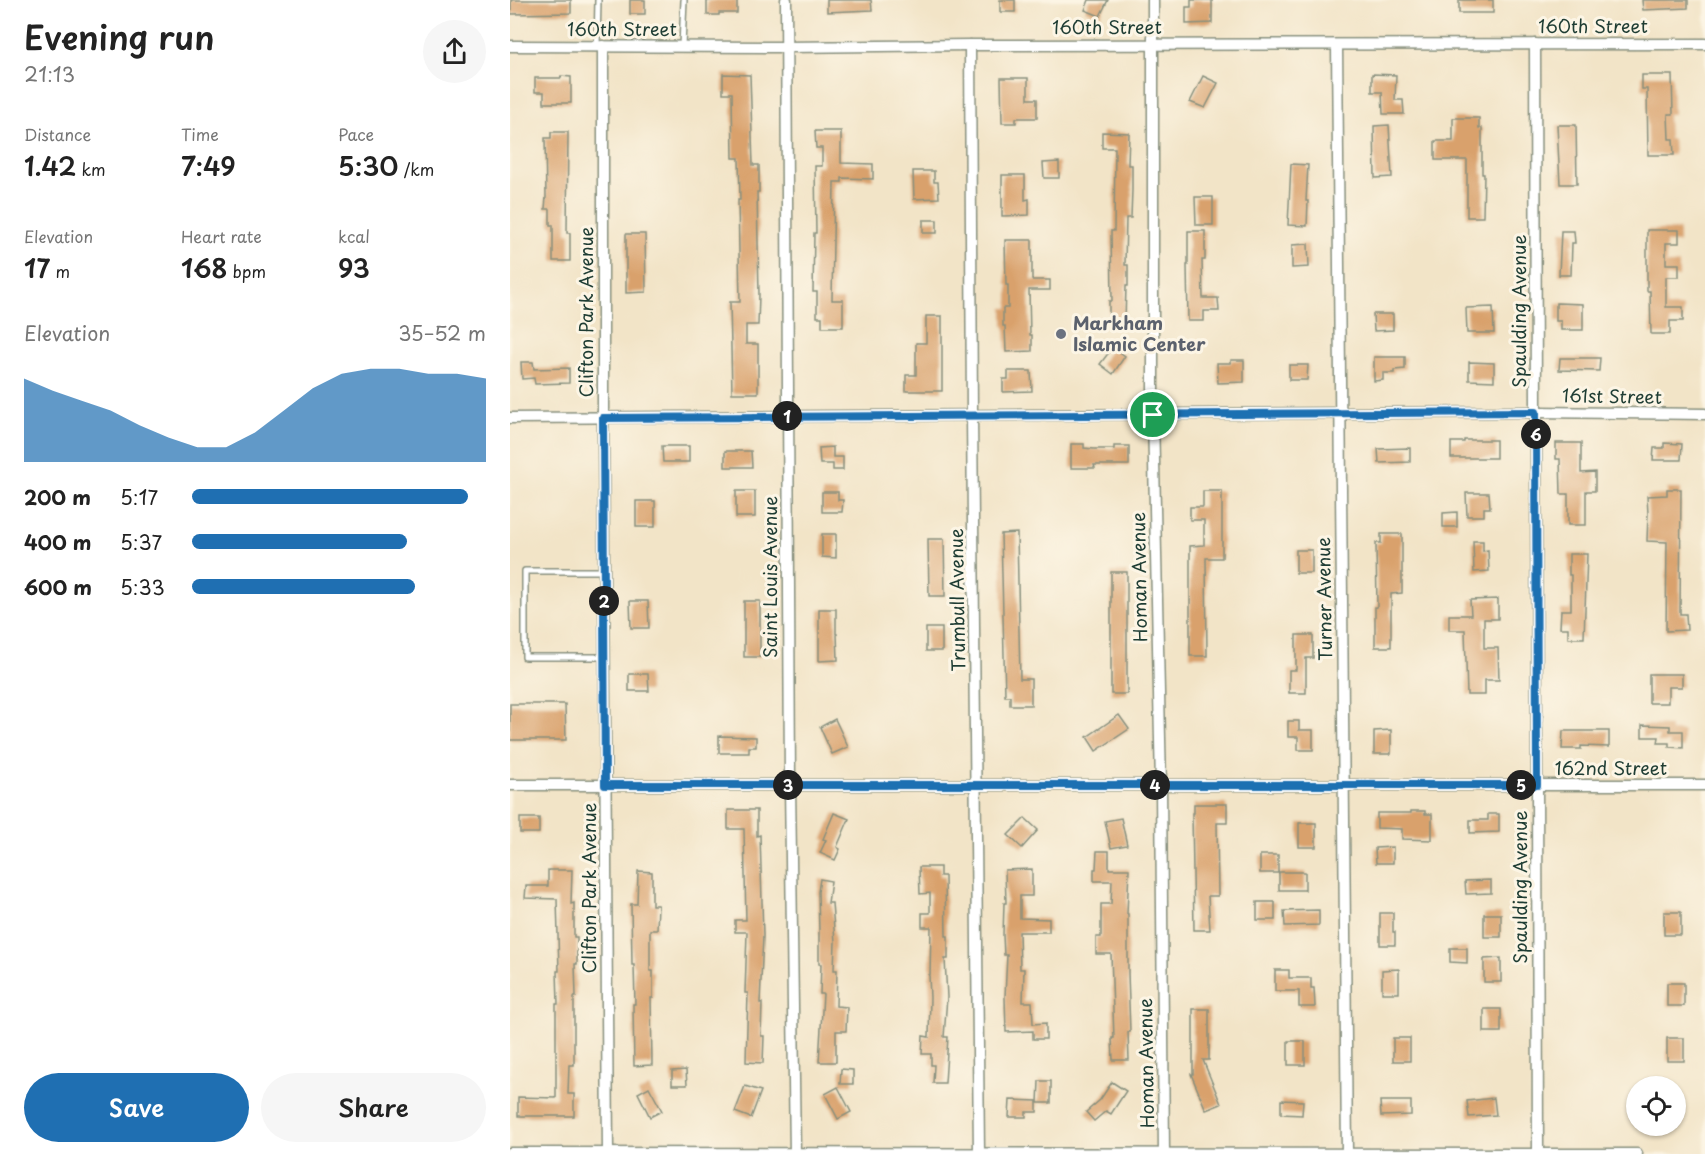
<!DOCTYPE html>
<html lang="en">
<head>
<meta charset="utf-8">
<style>
	body { margin:0; font-family:"Playpen Sans",sans-serif; background:#f6f6f6; color:#222; height:100vh; display:flex; flex-direction:column; font-size:22px; white-space:nowrap }
	* { box-sizing:border-box; margin:0 }
	p { font-size:20px; color:#767676 }
	.icon { flex:none; width:33px; height:33px; fill:none; stroke:currentColor; stroke-width:2; stroke-linecap:round; stroke-linejoin:round }
	.map { position:relative; flex:1; overflow:hidden }
	.side { display:flex; flex-direction:column; background:#fff; width:510px }
	.side>* { flex:none }
	.buttons { position:absolute; left:1116px; top:1076px; display:grid; gap:12px }
	.buttons a { display:grid; place-items:center; width:60px; height:60px; border-radius:50%; background:#fff; box-shadow:0 2px 4px #0004; font-size:30px }
	.pin { position:absolute; display:grid; place-items:center; width:51px; height:51px; color:#fff; margin:-26px; border:3px solid #fff; border-radius:50%; box-shadow:0 2px 6px #0007 }
	.km { position:absolute; width:30px; height:30px; margin:-15px; border-radius:50%; background:#222; color:#fff; font-size:16px; line-height:30px; text-align:center }
	.round { display:grid; place-items:center; flex:none; width:63px; height:63px; border-radius:32px; background:#f6f6f6 }
	.summary { display:flex; align-items:center; justify-content:space-between; height:102px; padding:0 24px }
	h1 { font-size:33px; font-weight:600; line-height:45px }
	.metrics { display:grid; grid-template-columns:repeat(3,1fr); gap:9px; height:102px; padding:6px 24px }
	.metrics div { display:grid; align-content:center }
	.metrics b { font-size:26px; font-weight:600 }
	.metrics small { font-size:16px; font-weight:400 }
	.metrics p { font-size:16px }
	.chart { height:168px; padding:12px 24px }
	.chart p { display:flex; justify-content:space-between }
	.chart svg { width:100%; height:108px; margin-top:6px; fill:#1f6fb2; opacity:.7 }
	.primary-button { display:flex; gap:12px; margin-top:auto; padding:12px 24px }
	.primary-button a { flex:1; height:69px; border-radius:36px; background:#1f6fb2; color:#fff; font-size:24px; font-weight:600; line-height:69px; text-align:center }
	.primary-button a+a { background:#f6f6f6; color:#222 }
	ul { padding:0 24px; list-style:none; font-size:20px }
	li { display:grid; grid-template-columns:96px 72px 1fr; align-items:center; height:45px }
	li i { height:15px; border-radius:8px; background:#1f6fb2 }
	main { display:flex; flex:1; min-height:0 }
	.map>svg:first-child { display:block }
</style>
</head>
<body>
<main>
<section class="side">
<div class="summary"><div><h1>Evening run</h1><p>21:13</p></div><a class="round"><svg class="icon" aria-label="share" viewBox="0 0 24 24"><path d="M12 15V3M7 8l5-5 5 5M5 13v7h14v-7"/></svg></a></div>
<div class="metrics">
<div><p>Distance</p><b>1.42<small> km</small></b></div>
<div><p>Time</p><b>7:49</b></div>
<div><p>Pace</p><b>5:30<small> /km</small></b></div>
</div>
<div class="metrics">
<div><p>Elevation</p><b>17<small> m</small></b></div>
<div><p>Heart rate</p><b>168<small> bpm</small></b></div>
<div><p>kcal</p><b>93</b></div>
</div>
<div class="chart"><p><span>Elevation</span>35–52 m</p>
<svg viewBox="0 0 160 44" preserveAspectRatio="none"><path d="M0 44V10L10 15L20 19L30 23L40 29L50 34L60 38L70 38L80 32L90 23L100 14L110 8L120 6L130 6L140 8L150 8L160 10V44z"/></svg>
</div>
<ul>
<li><b>200 m</b>5:17<i style="width:94%"></i></li>
<li><b>400 m</b>5:37<i style="width:73%"></i></li>
<li><b>600 m</b>5:33<i style="width:76%"></i></li>
</ul>
<div class="primary-button"><a>Save</a><a>Share</a></div>
</section>
<div class="map">
<svg width="1195" height="1154" viewBox="0 0 1195 1154">
	<rect width="100%" height="100%" fill="#fcf5e5"/>
	<filter id="ink" filterUnits="userSpaceOnUse"><feTurbulence type="fractalNoise" baseFrequency=".0167" numOctaves="2"/><feDisplacementMap in="SourceGraphic" scale="12" xChannelSelector="R" yChannelSelector="G"/><feConvolveMatrix kernelMatrix="1 2 1 2 8 2 1 2 1" color-interpolation-filters="sRGB"/></filter>
	<filter id="wash" filterUnits="userSpaceOnUse"><feTurbulence type="fractalNoise" baseFrequency=".008" numOctaves="4" result="noise"/><feDisplacementMap in="SourceGraphic" scale="24" xChannelSelector="R" yChannelSelector="G"/><feGaussianBlur stdDeviation="1.35" result="paint"/><feColorMatrix in="noise" values="0 0 0 0 0 0 0 0 0 0 0 0 0 0 0 0 0 1.4 0 .05"/><feComposite in="paint" operator="in"/></filter>
	<g filter="url(#wash)">
		<rect width="100%" height="100%" fill="#f2e4c7"/>
		<g id="blocks">
			<g fill="#d9a16c">
				<path d="M1,0H61V13L1,14Z"/>
				<rect x="120" y="0" width="15" height="14"/>
				<path d="M207,0H227V13H209V15H197V1Z"/>
				<path d="M317,0H361L362,10L317,12Z"/>
				<rect x="490" y="0" width="15" height="12"/>
				<path d="M579,0H598L590,16L575,10Z"/>
				<path d="M681,0H702V23L676,24V7H681Z"/>
				<rect x="949" y="0" width="34" height="13"/>
				<path d="M1132,0H1178V8L1133,10Z"/>
				<path d="M213,74L240,75L243,165H249V192H247L249,295L248,325H236V344H248V393H222L220,302H230L228,200H230L229,158H223L222,93H213Z"/>
				<path d="M862,74L886,75L885,100H893L894,114H873L872,92H862Z"/>
				<path d="M1132,75H1162L1163,114H1158L1159,139H1163L1164,155H1138L1137,89H1132Z"/>
				<path d="M51,76L61,77V103H34V92H25V78H51Z"/>
				<path d="M693,76L708,83L695,108L680,102Z"/>
				<path d="M491,78H518V99H527V118H506V123H492Z"/>
				<path d="M943,118H969V128H972V174H974L973,217H957V160H925V141H943Z"/>
				<path d="M879,125L882,177L865,178L864,126Z"/>
				<path d="M1047,125H1066L1067,184H1050Z"/>
				<path d="M305,131H331V163L363,164V179L332,178V182H324L322,300H333V327H312V317H307V292H303L304,233H306L305,166H312V148H306Z"/>
				<path d="M41,132H58L57,233H60V261H43V225H40V209H35L36,197L35,138H41Z"/>
				<path d="M592,132L619,133L618,165H622V190L621,218H616L615,265H618V286H616L615,323H599V301H602L601,231H604L605,148H592Z"/>
				<path d="M549,162V178H534L533,163Z"/>
				<path d="M781,164L798,165L796,201H798L797,226L778,225Z"/>
				<path d="M403,171H424V182H428L429,198L404,199Z"/>
				<path d="M492,175H515V200L519,199V215L492,216Z"/>
				<path d="M685,197H703V225H686Z"/>
				<rect x="413" y="220" width="14" height="13"/>
				<path d="M1137,230H1169V243H1156V264H1169V277H1156V307H1173V321H1160V334H1141L1140,291H1137Z"/>
				<path d="M678,231H695V260H692L693,298H708L709,311H694V321H678L677,265H678Z"/>
				<path d="M1051,231H1064L1065,243H1062L1061,275H1049Z"/>
				<path d="M116,234H135L136,292L116,293Z"/>
				<path d="M495,240H522V280H540V290H519L520,335H522V351L496,352L495,326H493V308H498V285H496Z"/>
				<path d="M798,244L799,267L782,268V245Z"/>
				<path d="M1046,303L1073,304V330H1051V321H1046Z"/>
				<path d="M983,307L984,333H957L956,308Z"/>
				<path d="M863,314H883V330L864,331Z"/>
				<path d="M416,316H432V391H396V375H406V343H416Z"/>
				<path d="M603,347L615,356L603,374L590,364Z"/>
				<path d="M864,357H895V369L884,370V373H873V380L864,381Z"/>
				<path d="M1050,358H1090L1089,371L1049,370Z"/>
				<path d="M721,360H734V382L708,383L707,363H721Z"/>
				<path d="M11,362H23L24,369L59,368V383L25,384L24,378L12,379Z"/>
				<path d="M959,362L984,363V381L959,380Z"/>
				<path d="M779,365H798L797,380H779Z"/>
				<path d="M498,371H521L522,391L493,392V379H498Z"/>
				<path d="M954,440H986V458H941V442H954Z"/>
				<path d="M1046,443H1071V473L1085,472V491H1076V525H1058V494H1051L1050,459H1046Z"/>
				<path d="M1154,443L1172,444L1171,460H1143L1144,448H1154Z"/>
				<path d="M561,444H574V448L584,449H604V446H619V465H584L585,468H561Z"/>
				<path d="M152,446H179V462H153Z"/>
				<path d="M323,447V457H333V470H323V464H310L309,448Z"/>
				<path d="M900,448V462L869,463L868,449Z"/>
				<path d="M215,451H241L242,467H215Z"/>
				<path d="M1157,489H1171L1170,614H1176L1177,630L1156,631L1157,542L1137,541L1138,514L1137,496L1157,495Z"/>
				<rect x="226" y="491" width="19" height="26"/>
				<path d="M693,491H712V558H696L697,656H680V546L694,545V520H680V507H693Z"/>
				<path d="M312,492H328V500H333L332,512H312Z"/>
				<path d="M956,493H979L980,508H974V516H957Z"/>
				<rect x="126" y="501" width="19" height="26"/>
				<path d="M947,512V527H933V513Z"/>
				<path d="M507,533L510,679H521V705H500V696H495L491,534Z"/>
				<path d="M312,534H326V558L312,557Z"/>
				<path d="M871,534H892V593L881,594V647H865V607H867L866,543H871Z"/>
				<path d="M418,539H434L435,596H419Z"/>
				<path d="M963,541H973V551L978,550L979,571L964,572Z"/>
				<rect x="786" y="550" width="16" height="23"/>
				<path d="M1059,554H1077L1074,638H1058V628H1050L1051,610H1061V575H1059Z"/>
				<rect x="601" y="572" width="16" height="122"/>
				<path d="M988,599V619H974V648H988L989,680H975V695H957L955,630H939V615H961L960,600Z"/>
				<path d="M120,601H138L139,628H121Z"/>
				<rect x="234" y="601" width="16" height="56"/>
				<path d="M309,609H326V634H327L328,660L309,661Z"/>
				<rect x="416" y="628" width="16" height="23"/>
				<path d="M786,635H803V658H796V693H779V670H786Z"/>
				<path d="M119,674H138L139,691H119Z"/>
				<path d="M1139,674H1172V687H1158V703H1139Z"/>
				<path d="M0,704H55L56,740H0Z"/>
				<path d="M609,715L619,729L586,751L577,737Z"/>
				<path d="M325,719L338,747L322,754L310,727Z"/>
				<path d="M778,721H789V730H803V750H788V737H778Z"/>
				<path d="M1132,725L1160,726V731H1173V748L1159,747V743H1148L1149,737H1132Z"/>
				<path d="M881,730V754H864V731Z"/>
				<path d="M1053,731H1099V747L1071,746V749H1052Z"/>
				<path d="M209,736L246,737V747H239V753H209Z"/>
				<path d="M684,804H717V823H707L708,896H698L700,930H684L682,813H684Z"/>
				<path d="M218,810H247V836L250,835L253,936L250,1003H252L251,1036H254L253,1063L236,1062L238,993H235L237,932H225V920H236L234,829H218Z"/>
				<path d="M901,811H915V814H922V840L892,839V829L867,828V813H901Z"/>
				<path d="M324,813L339,819L327,847L330,849L325,860L310,853L316,840L313,839Z"/>
				<path d="M978,814H989V832L960,833V820H978Z"/>
				<rect x="10" y="818" width="19" height="15"/>
				<path d="M515,818L528,830L512,848L498,835Z"/>
				<path d="M611,818L617,845L601,848L595,821Z"/>
				<rect x="789" y="823" width="17" height="24"/>
				<path d="M883,847V863H866L865,848Z"/>
				<path d="M587,851H599V869H619L617,914H618V973L620,1032H618L619,1060H603L602,1038H604L601,954H586V937H591V904H601L602,881H584V869H586Z"/>
				<rect x="750" y="855" width="18" height="18"/>
				<path d="M409,867H430V876H435L436,936H438V959H435L437,997L434,1037H438L435,1083H423L424,1065H421V1054H412L413,1036L419,1037L420,998L419,975H420L421,927H412V913H420V893L410,894Z"/>
				<path d="M522,869V896H510V918L539,919V932H509L510,969H514L513,1002H522L523,1024L536,1023V1039H523V1031L496,1032L495,997L497,955H494L493,935L494,903H496L495,870Z"/>
				<path d="M38,870H62L61,904L64,903V937H67V964H65L66,997H64V1065H59L58,1094H64V1116H8V1097L46,1098V1004H48L47,971H49L47,899L15,898L16,886H38Z"/>
				<path d="M128,871L142,872V905H148L147,930H140V971H143V998H141L142,1065L124,1066L123,1004H125L124,965H122L121,904H127Z"/>
				<rect x="769" y="872" width="26" height="18"/>
				<path d="M310,879L321,881L318,903H322L325,942L324,970H327L326,1006L337,1007L336,1031H326V1062H309L313,994H310L311,964H309V932L308,892Z"/>
				<path d="M981,880V893L956,894L955,881Z"/>
				<rect x="747" y="902" width="18" height="18"/>
				<path d="M809,910V925L775,926L774,911Z"/>
				<rect x="1154" y="912" width="17" height="23"/>
				<path d="M870,913H883V932H885V945H870Z"/>
				<rect x="974" y="914" width="17" height="23"/>
				<path d="M940,948H957V963L940,962Z"/>
				<path d="M991,958V982H974V959Z"/>
				<path d="M889,969V993H872V970Z"/>
				<path d="M765,970H779V978H801V988H804L805,1007H789V991H765Z"/>
				<rect x="1157" y="983" width="17" height="23"/>
				<path d="M683,1009H699V1060H693L711,1104L696,1110L681,1074H683Z"/>
				<rect x="974" y="1009" width="17" height="23"/>
				<rect x="883" y="1038" width="17" height="23"/>
				<rect x="1157" y="1038" width="17" height="23"/>
				<rect x="778" y="1041" width="17" height="24"/>
				<path d="M331,1069L343,1070V1084H330Z"/>
				<path d="M176,1070L177,1085H162V1071Z"/>
				<path d="M529,1081H541V1103H528Z"/>
				<path d="M602,1082L616,1091L601,1114L596,1111L584,1121L576,1112L590,1100Z"/>
				<path d="M235,1086L251,1091L241,1118L225,1112Z"/>
				<path d="M139,1087L152,1111L140,1117L128,1093Z"/>
				<path d="M328,1087L341,1112L328,1119L315,1094Z"/>
				<path d="M984,1098L986,1115L959,1117L957,1101Z"/>
				<path d="M500,1100L527,1101V1112H516V1117H499Z"/>
				<path d="M771,1100L793,1101L792,1115L771,1114Z"/>
				<path d="M870,1101H901V1115L871,1116Z"/>
			</g>
		</g>
	</g>
	<g filter="url(#ink)">
		<use href="#blocks" fill-opacity="0" stroke="#88907e" stroke-width="1.5"/>
		<g fill="none" stroke-linecap="round" stroke-linejoin="round">
			<g stroke="#88907e" stroke-width="8">
				<g id="lane">
					<path d="M87,46L88,0"/>
					<path d="M172,46L174,0"/>
					<path d="M94,571H15V657H95"/>
				</g>
			</g>
			<g stroke="#88907e" stroke-width="13">
				<g id="street">
					<path d="M276,0L280,785L285,1154"/>
					<path d="M643,0V415L651,785L654,1154"/>
					<path d="M1025,44L1028,1154"/>
					<path d="M460,45L462,416L469,1154"/>
					<path d="M827,45L837,1154"/>
					<path d="M0,46L277,47L460,45L1195,44"/>
					<path d="M93,46V418L98,1154"/>
					<path d="M0,418L1026,412L1195,414"/>
					<path d="M0,785H1195"/>
					<path d="M0,1153L1127,1154"/>
				</g>
			</g>
			<use href="#lane" stroke="#fff" stroke-width="5"/>
			<use href="#street" stroke="#fff" stroke-width="10"/>
		</g>
	</g>
	<g fill="none" stroke-linecap="round" stroke-linejoin="round" filter="url(#ink)">
		<g stroke="#fff" stroke-width="12">
			<path id="route" d="M1026,412L1027,785H95L93,418Z"/>
		</g>
		<use href="#route" stroke="#1f6fb2" stroke-width="8"/>
	</g>
	<circle fill="#6b7280" stroke="#fcf5e5" stroke-width="2" cx="551" cy="334" r="6"/>
	<g text-anchor="middle" stroke-width="6" stroke-linejoin="round" paint-order="stroke">
		<g font-size="18" fill="#1f3d34" stroke="#fcf5e5">
			<text x="1083" y="33">160th Street</text>
			<text x="597" y="34">160th Street</text>
			<text x="112" y="36">160th Street</text>
			<text transform="translate(1010 311) rotate(-90)" y="6">Spaulding Avenue</text>
			<text transform="translate(77 312) rotate(-90)" y="6">Clifton Park Avenue</text>
			<text transform="translate(1102 397) rotate(1)" y="6">161st Street</text>
			<text transform="translate(261 577) rotate(-90)" y="6">Saint Louis Avenue</text>
			<text transform="translate(630 577) rotate(-91)" y="6">Homan Avenue</text>
			<text transform="translate(815 599) rotate(-91)" y="6">Turner Avenue</text>
			<text transform="translate(448 600) rotate(-91)" y="6">Trumbull Avenue</text>
			<text x="1101" y="775">162nd Street</text>
			<text transform="translate(1011 887) rotate(-90)" y="6">Spaulding Avenue</text>
			<text transform="translate(80 888) rotate(-90)" y="6">Clifton Park Avenue</text>
			<text transform="translate(637 1063) rotate(-91)" y="6">Homan Avenue</text>
		</g>
		<g font-size="18" font-weight="bold" fill="#5b616d" stroke="#fcf5e5" text-anchor="start">
			<text x="563" y="330">Markham<tspan x="563" dy="21">Islamic Center</tspan></text>
		</g>
	</g>
</svg>
<div class="buttons">
<a><svg class="icon" aria-label="locate" viewBox="0 0 24 24"><circle cx="12" cy="12" r="6"/><path d="M12 2v4M12 18v4M2 12h4M18 12h4"/></svg></a>
</div>
<div class="pin" style="left:643px;top:415px;background:#1e9e55"><svg class="icon" aria-label="arrive" viewBox="0 0 24 24"><path d="M6 21V4h12l-3 4 3 4H6"/></svg></div>
<b class="km" style="left:277px;top:416px">1</b>
<b class="km" style="left:94px;top:601px">2</b>
<b class="km" style="left:278px;top:785px">3</b>
<b class="km" style="left:645px;top:785px">4</b>
<b class="km" style="left:1011px;top:785px">5</b>
<b class="km" style="left:1026px;top:434px">6</b>
</div>
</main>
</body>
</html>
